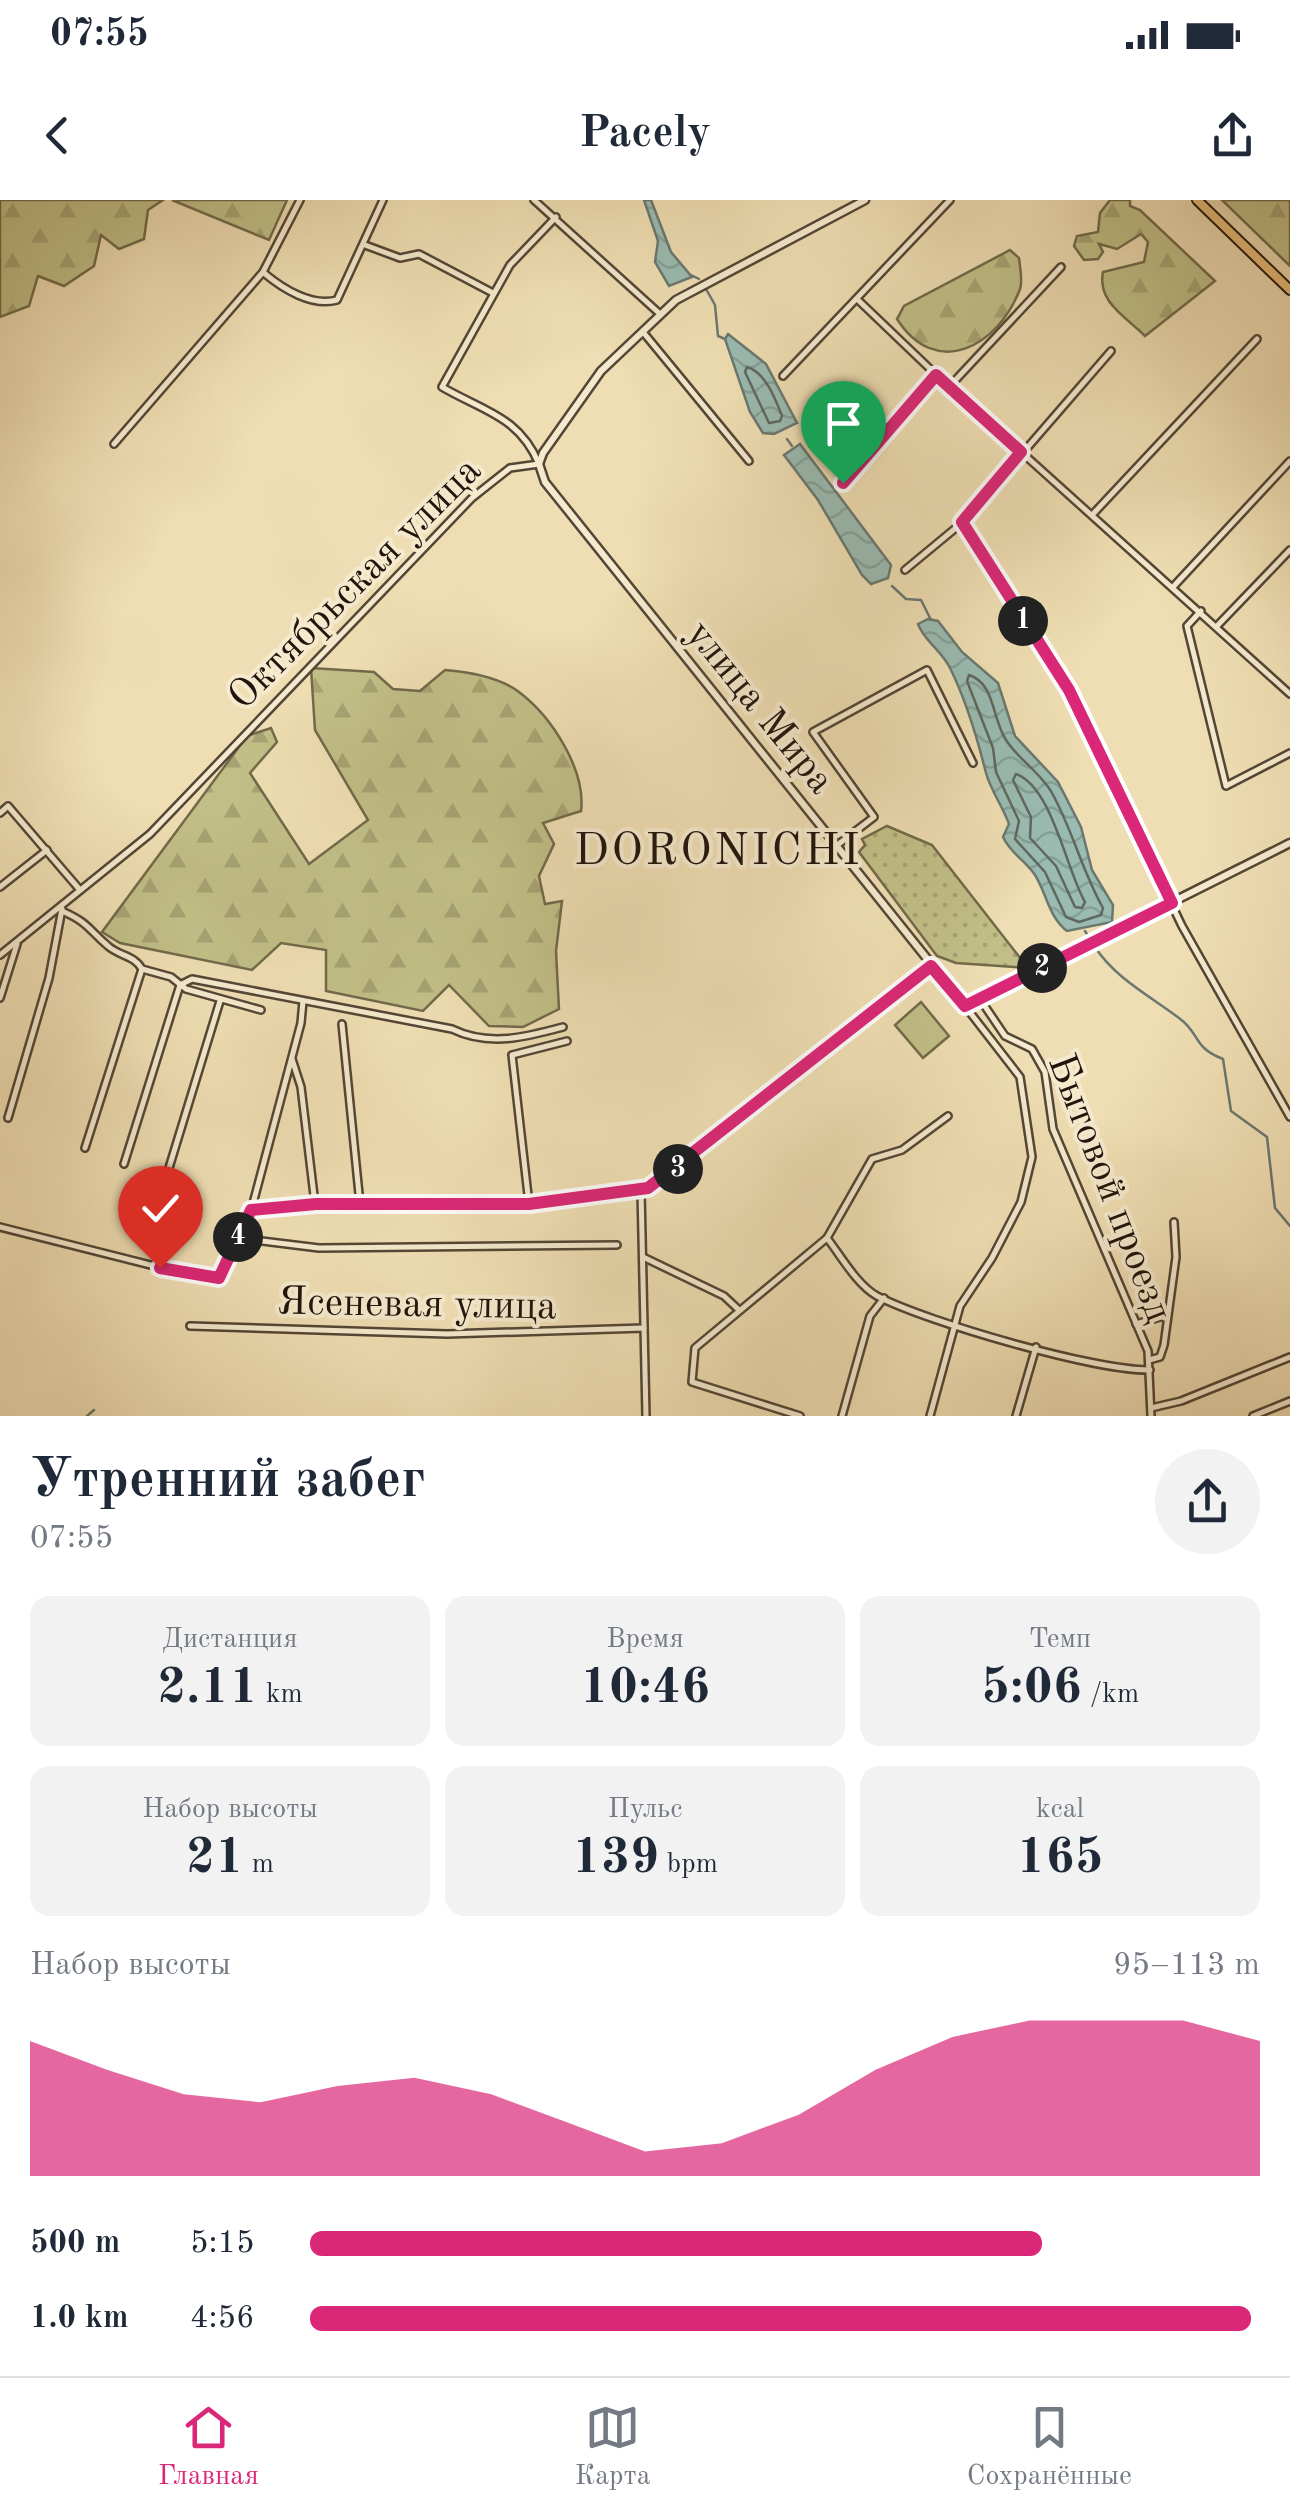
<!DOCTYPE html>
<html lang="ru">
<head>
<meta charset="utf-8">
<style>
	body { margin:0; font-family:"Old Standard TT",serif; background:#f2f2f3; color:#1f2937; height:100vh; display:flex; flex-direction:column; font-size:38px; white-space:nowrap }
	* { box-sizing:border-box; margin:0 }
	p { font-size:32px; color:#747a83 }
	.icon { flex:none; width:55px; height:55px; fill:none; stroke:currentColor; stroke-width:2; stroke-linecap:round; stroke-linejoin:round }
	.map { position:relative; height:1216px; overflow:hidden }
	.panel { display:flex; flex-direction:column; background:#fff; flex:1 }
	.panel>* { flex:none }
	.pin { position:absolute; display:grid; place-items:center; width:85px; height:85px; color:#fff; margin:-102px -42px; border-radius:50% 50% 50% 0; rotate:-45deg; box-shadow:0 0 10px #0007 }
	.pin .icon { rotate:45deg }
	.km { position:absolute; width:50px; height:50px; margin:-25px; border-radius:50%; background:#222; color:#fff; font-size:28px; line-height:50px; text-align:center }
	.round { display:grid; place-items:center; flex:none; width:105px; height:105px; border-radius:52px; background:#f2f2f3 }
	.head { display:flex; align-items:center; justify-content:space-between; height:170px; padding:0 30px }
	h1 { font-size:55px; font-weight:700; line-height:75px }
	.figures { display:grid; grid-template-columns:repeat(3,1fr); gap:15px; height:170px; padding:10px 30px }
	.figures div { display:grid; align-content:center; border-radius:20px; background:#f2f2f3; text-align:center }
	.figures b { font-size:50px; font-weight:700 }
	.figures small { font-size:28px; font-weight:400 }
	.figures p { font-size:28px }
	.chart { height:280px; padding:20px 30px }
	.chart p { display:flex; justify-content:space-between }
	.chart svg { width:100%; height:180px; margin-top:10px; fill:#db2777; opacity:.7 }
	ul { padding:0 30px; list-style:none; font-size:32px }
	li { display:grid; grid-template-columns:160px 120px 1fr; align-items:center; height:75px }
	li i { height:25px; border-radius:12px; background:#db2777 }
	.status { display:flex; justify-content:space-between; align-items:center; height:70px; padding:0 50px; background:#fff; direction:ltr }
	.status svg { height:28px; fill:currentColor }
	header { display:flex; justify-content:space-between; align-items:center; height:130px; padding:0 30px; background:#fff; font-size:45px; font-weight:700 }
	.menu { display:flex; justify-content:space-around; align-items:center; height:140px; border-top:2px solid #e0e1e3; background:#fff; font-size:28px; color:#747a83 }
	.menu a { display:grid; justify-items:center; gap:5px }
	.menu .on { color:#db2777 }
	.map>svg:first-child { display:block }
</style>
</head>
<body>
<div class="status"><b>07:55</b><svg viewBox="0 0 49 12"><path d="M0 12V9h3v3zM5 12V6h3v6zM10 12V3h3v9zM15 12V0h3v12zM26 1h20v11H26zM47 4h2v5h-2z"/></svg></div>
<header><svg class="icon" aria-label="back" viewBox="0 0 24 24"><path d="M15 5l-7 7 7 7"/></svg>Pacely<svg class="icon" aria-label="share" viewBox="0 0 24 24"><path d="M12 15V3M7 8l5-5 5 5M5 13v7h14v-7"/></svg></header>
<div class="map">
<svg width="1290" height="1216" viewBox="0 0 1290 1216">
	<defs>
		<pattern id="grass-dots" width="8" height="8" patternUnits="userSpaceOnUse" patternTransform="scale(2.5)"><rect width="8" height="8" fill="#c1bf87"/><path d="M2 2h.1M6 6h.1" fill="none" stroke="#a6a373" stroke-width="1.8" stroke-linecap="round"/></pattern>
		<pattern id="forest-firs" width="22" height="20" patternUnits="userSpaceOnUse" patternTransform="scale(2.5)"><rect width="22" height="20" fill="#c1bf87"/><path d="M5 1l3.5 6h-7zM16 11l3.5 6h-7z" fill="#a6a373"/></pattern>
		<pattern id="water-waves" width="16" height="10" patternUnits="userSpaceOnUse" patternTransform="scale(2.5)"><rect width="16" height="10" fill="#9abbb2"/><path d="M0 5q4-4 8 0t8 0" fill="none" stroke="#84a098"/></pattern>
	</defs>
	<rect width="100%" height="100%" fill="#efdeb3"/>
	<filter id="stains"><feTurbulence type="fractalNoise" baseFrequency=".002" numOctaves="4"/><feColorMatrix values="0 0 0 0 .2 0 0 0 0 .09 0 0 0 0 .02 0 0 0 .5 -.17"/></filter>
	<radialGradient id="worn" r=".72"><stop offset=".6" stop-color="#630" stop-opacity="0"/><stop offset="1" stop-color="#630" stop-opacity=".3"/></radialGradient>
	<path fill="url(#grass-dots)" stroke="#716a4a" stroke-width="2.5" d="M887,626L932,645L1028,768L956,763L937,756L859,652L865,645L862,639Z"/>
	<g fill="url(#forest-firs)" stroke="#716a4a" stroke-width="2.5">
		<path d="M0,0H163L148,10L144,39L119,49L101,35L94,66L64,86L38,76L29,106L0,117Z"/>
		<path d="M172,0H287L269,40Z"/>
		<path d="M1110,0H1130V6L1140,10L1215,81L1145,136C1125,116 1097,102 1103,72L1144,62L1148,42L1141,34L1117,49L1099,44L1103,52L1098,59L1084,60L1074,46L1077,36L1098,32L1100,13Z"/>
		<path d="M1222,0H1290V66Z"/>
		<path d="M1010,50L1019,58C1020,68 1023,81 1020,89C998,147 936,180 897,119L904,106Z"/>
		<path d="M311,468L374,472L393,489L420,491L445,470C469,472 499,477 519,492C552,517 586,570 581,611L543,623L554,644L539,676L545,704L562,701L556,751L559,809L523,827L489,826L449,785L423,811L326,791V750L281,743L252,770L120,743L102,732L247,536L271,528L277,542L250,573L309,664L368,620L315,530Z"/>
	</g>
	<path fill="#c1bf87" stroke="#716a4a" stroke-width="2.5" d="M921,802L949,836L923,858L895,825Z"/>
	<g fill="url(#water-waves)" stroke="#6a7870" stroke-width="2.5">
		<path d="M644,0H651L671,52L692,77L669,86L655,62L658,41Z"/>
		<path d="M728,134L766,164L797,223L774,234L763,233L750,212L725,139Z"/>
		<path d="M800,244L891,365L888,378L871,384L862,375L818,300L784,255Z"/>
		<path d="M928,419L938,421L962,452L998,483L1015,536L1058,582L1081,627L1092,670L1113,705L1112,722L1067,731C1048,716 1047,694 1035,675C1025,660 1011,654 1003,637L1009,624C1003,607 991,591 986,573C977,537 967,502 950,468C942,451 924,441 918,424Z"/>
	</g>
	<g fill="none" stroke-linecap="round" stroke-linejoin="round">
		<g stroke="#5e685f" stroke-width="2.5">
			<path d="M747,167C765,172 775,198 782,216L780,221L769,223L745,172Z"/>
			<path d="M969,475C995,483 992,519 1006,540C1018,559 1041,573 1052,593C1073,631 1082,671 1103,708L1101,715L1079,722L1066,717L1045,672L1015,639L1019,621L996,572L993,548L967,481Z"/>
			<path d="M1016,574C1052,587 1066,669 1085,702L1082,708L1075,707L1056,666L1030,638L1031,617L1013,580Z"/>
		</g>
		<g stroke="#6a7870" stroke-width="2.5">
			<path d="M691,75L699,79"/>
			<path d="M706,89L715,105L718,136L725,139"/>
			<path d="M787,239L792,246"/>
			<path d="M892,386L906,399L921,400L931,420"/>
			<path d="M1085,731L1090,739"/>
			<path d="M1095,747C1115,778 1150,796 1179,818C1201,834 1192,847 1223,859L1231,911L1267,937L1275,1008L1290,1026"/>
			<path d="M87,1216L94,1210"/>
		</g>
		<g stroke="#544636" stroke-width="10">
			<g id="minor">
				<path d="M534,0L660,114"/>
				<path d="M365,45L400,58L419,54L493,93"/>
				<path d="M264,73C283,89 312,107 337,100L383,0"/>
				<path d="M857,99L949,187L1290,494"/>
				<path d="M643,132L749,261"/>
				<path d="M783,176L950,0"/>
				<path d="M949,187L1061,67"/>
				<path d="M114,244L263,72L300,0"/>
				<path d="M843,283L936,175"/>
				<path d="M1093,314L1257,139"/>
				<path d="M963,322L1069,490L1182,726L1290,917"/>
				<path d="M905,370L963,322L1111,151"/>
				<path d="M1173,387L1290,261"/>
				<path d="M1201,411L1187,426L1226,586L1290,553"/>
				<path d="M1217,426L1290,350"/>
				<path d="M0,613L8,606L80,690"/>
				<path d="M836,646L874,617L813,532L927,470L973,563"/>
				<path d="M0,687L47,650"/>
				<path d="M62,711C89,723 88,729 108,746C119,756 134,755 142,769L171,777L186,789L261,810"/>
				<path d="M0,755L150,634L472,298L510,268L539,264C519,216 483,211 442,187L510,65L556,17"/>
				<path d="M0,798L17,744"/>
				<path d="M980,799L1005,836L1032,849L1045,872L1053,929L1148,1151L1151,1216"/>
				<path d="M342,824L360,1004"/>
				<path d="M292,859L301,887L315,1004"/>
				<path d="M8,918L49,778L62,709"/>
				<path d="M85,948L142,769"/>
				<path d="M124,964L180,785L192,779L452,829C489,847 526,837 563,827"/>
				<path d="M165,981L220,801"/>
				<path d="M641,991L646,1216"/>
				<path d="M529,1004L512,855L567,841"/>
				<path d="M251,1011L315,1004H529L649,989L931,766"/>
				<path d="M0,1027L206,1079L219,1078L251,1011L301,823L303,801"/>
				<path d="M237,1038L319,1048L617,1045"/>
				<path d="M827,1038C841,1056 857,1085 877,1096C927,1122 1096,1171 1150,1170"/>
				<path d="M643,1057L724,1096L739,1110"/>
				<path d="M1136,1124L1167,1115"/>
				<path d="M190,1126L447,1134L644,1128"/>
				<path d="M1149,1160L1160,1157L1164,1145L1176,1057L1174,1022"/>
				<path d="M1151,1208L1181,1201L1290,1157"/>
				<path d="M800,1216L692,1182L695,1148L827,1038L872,959L902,950L948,916"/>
				<path d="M842,1216L870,1116L884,1098"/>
				<path d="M930,1216L960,1106L992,1058L1021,1002L1032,957L1020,877L965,806"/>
				<path d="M1016,1216L1036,1147"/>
				<path d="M1253,1216L1290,1201"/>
			</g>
		</g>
		<g stroke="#544636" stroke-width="11">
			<path id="tertiary" d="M865,0L676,100L601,171L543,253L539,264L545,282L965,806L1290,643"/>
		</g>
		<g stroke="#21140c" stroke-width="12">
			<path id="primary" d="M1197,0L1290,90"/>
		</g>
		<use href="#minor" stroke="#f5eace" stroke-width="5"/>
		<use href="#tertiary" stroke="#f5eace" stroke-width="6"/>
		<use href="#primary" stroke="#e8bf7a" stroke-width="8"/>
	</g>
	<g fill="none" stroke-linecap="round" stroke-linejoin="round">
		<g stroke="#fff" stroke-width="20">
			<path id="route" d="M160,1068L219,1078L251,1010L316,1004H529L648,988L931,766L965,806L1172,703L1069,490L962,322L1021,252L936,175L843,283"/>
		</g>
		<use href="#route" stroke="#db2777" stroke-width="12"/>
	</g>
	<g text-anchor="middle" stroke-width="8" stroke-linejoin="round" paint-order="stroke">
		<g font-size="40" fill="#21140c" stroke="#f5eace">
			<text transform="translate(353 382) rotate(-45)" y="14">Октябрьская улица</text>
			<text transform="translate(762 506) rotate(51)" y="14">улица Мира</text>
			<text transform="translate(1112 987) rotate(69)" y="14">Бытовой проезд</text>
			<text transform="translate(417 1102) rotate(1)" y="14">Ясеневая улица</text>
		</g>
		<g font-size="45" letter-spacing="2.5" fill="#21140c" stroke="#f5eace">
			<text x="718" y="664">DORONICHI</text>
		</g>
	</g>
	<rect width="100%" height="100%" filter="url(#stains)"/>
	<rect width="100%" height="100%" fill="url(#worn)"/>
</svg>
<div class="pin" style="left:843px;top:283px;background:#1e9e55"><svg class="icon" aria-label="arrive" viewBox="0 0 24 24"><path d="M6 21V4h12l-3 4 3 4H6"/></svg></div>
<div class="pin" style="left:160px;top:1068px;background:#d93025"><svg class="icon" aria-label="check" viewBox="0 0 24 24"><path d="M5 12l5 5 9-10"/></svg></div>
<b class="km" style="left:1023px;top:421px">1</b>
<b class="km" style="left:1042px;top:768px">2</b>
<b class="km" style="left:678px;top:969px">3</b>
<b class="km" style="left:238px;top:1037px">4</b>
</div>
<section class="panel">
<div class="head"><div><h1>Утренний забег</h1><p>07:55</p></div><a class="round"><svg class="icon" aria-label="share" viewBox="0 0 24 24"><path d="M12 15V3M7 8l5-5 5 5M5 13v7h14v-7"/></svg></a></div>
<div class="figures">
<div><p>Дистанция</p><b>2.11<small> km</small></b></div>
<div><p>Время</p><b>10:46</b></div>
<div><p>Темп</p><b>5:06<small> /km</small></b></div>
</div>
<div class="figures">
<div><p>Набор высоты</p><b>21<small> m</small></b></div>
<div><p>Пульс</p><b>139<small> bpm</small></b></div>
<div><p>kcal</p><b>165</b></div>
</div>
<div class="chart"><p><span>Набор высоты</span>95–113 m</p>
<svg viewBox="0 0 160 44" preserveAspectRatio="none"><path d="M0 44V11L10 18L20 24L30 26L40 22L50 20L60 24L70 31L80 38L90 36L100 29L110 18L120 10L130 6L140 6L150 6L160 11V44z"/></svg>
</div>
<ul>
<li><b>500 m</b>5:15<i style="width:77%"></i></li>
<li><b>1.0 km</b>4:56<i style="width:99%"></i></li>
</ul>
</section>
<nav class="menu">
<a class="on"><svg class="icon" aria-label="home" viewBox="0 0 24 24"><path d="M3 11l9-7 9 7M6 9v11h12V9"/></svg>Главная</a>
<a><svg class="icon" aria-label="map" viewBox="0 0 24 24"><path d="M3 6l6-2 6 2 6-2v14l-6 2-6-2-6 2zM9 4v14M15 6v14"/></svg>Карта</a>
<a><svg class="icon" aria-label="saved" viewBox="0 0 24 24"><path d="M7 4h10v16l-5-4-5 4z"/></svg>Сохранённые</a>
</nav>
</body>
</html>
